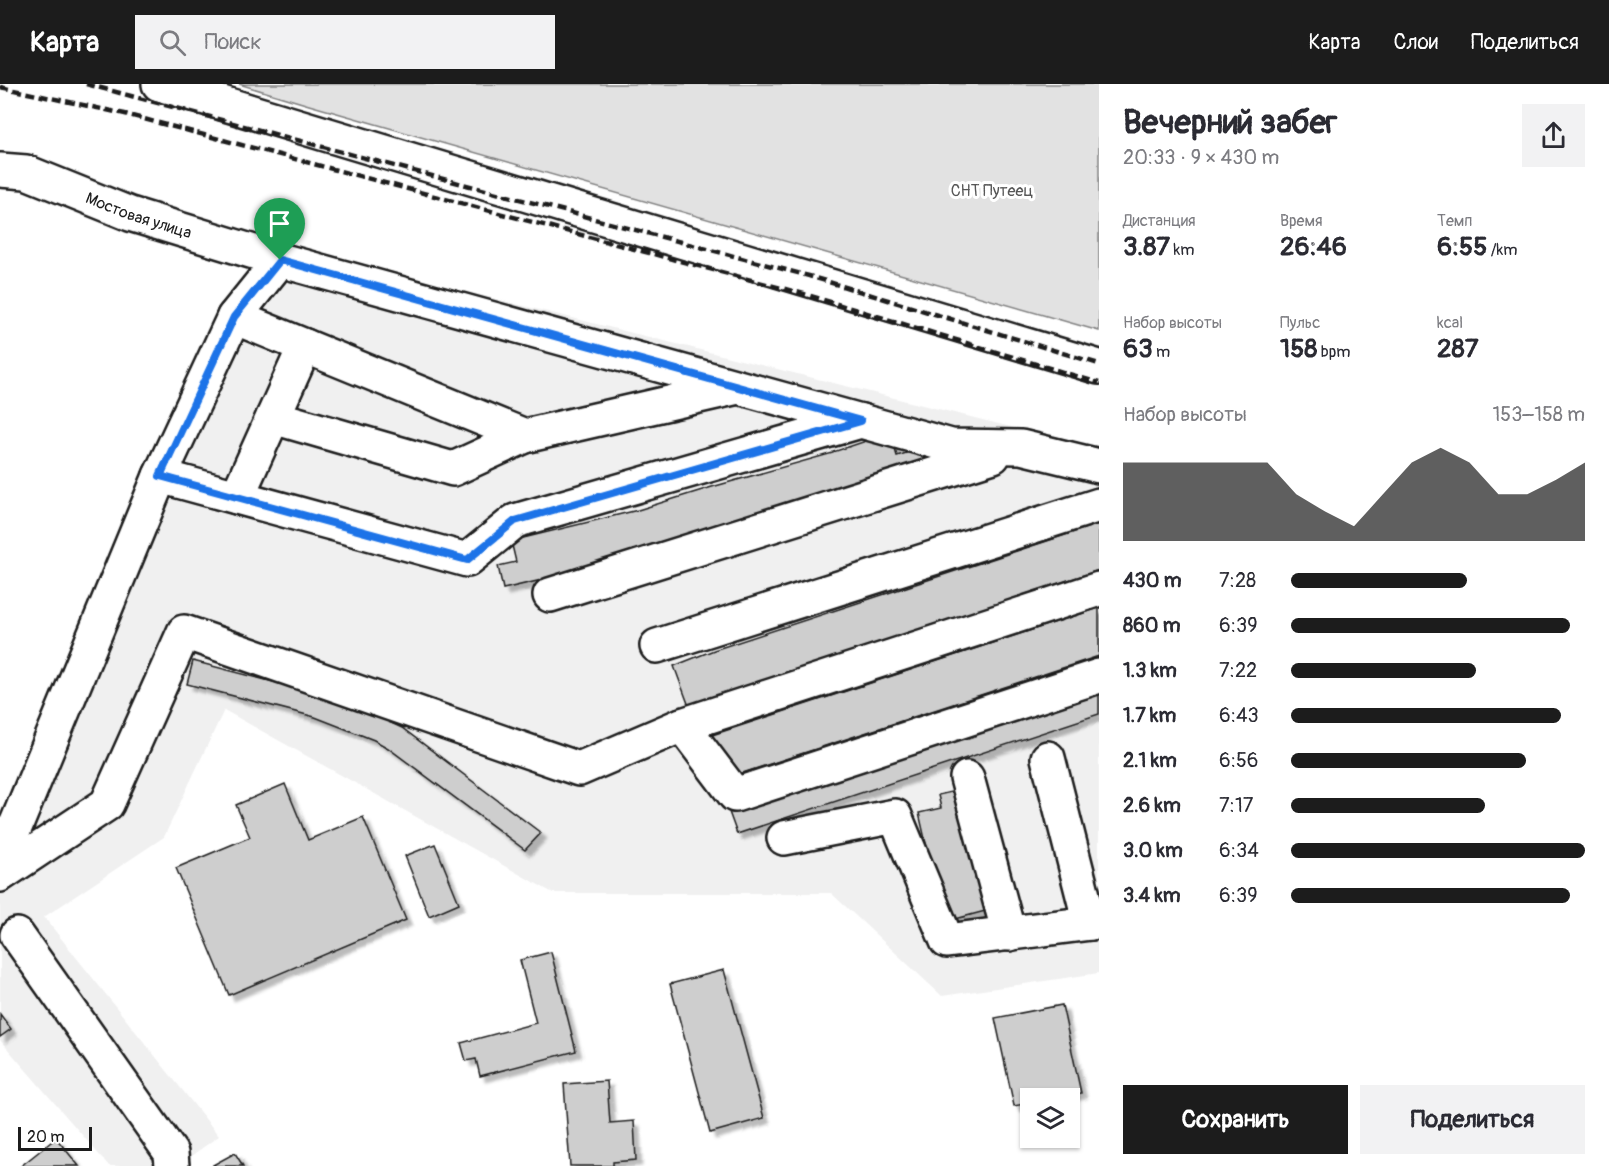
<!DOCTYPE html>
<html lang="ru">
<head>
<meta charset="utf-8">
<style>
	body { margin:0; font-family:Pangolin,sans-serif; background:#f2f2f3; color:#2b2b33; height:100vh; display:flex; flex-direction:column; font-size:22px; white-space:nowrap }
	* { box-sizing:border-box; margin:0 }
	p { font-size:20px; color:#7c7c81 }
	.icon { flex:none; width:33px; height:33px; fill:none; stroke:currentColor; stroke-width:2; stroke-linecap:round; stroke-linejoin:round }
	.map { position:relative; flex:1; overflow:hidden }
	.sheet { display:flex; flex-direction:column; background:#fff; width:510px }
	.sheet>* { flex:none }
	.tools { position:absolute; left:1020px; top:1004px; display:grid; gap:12px }
	.tools a { display:grid; place-items:center; width:60px; height:60px; border-radius:0px; background:#fff; box-shadow:0 2px 4px #0004; font-size:30px }
	.scale { position:absolute; left:18px; bottom:15px; width:74px; box-sizing:border-box; padding-left:6px; border:3px solid #1c1c1c; border-top:0; font-size:16px; line-height:21px; white-space:nowrap; color:#1c1c1c; -webkit-text-stroke:4px #fff; paint-order:stroke }
	.pin { position:absolute; display:grid; place-items:center; width:51px; height:51px; color:#fff; margin:-62px -26px; border-radius:50% 50% 50% 0; rotate:-45deg; box-shadow:0 0 6px #0007 }
	.pin .icon { rotate:45deg }
	.round { display:grid; place-items:center; flex:none; width:63px; height:63px; border-radius:0px; background:#f2f2f3 }
	.summary { display:flex; align-items:center; justify-content:space-between; height:102px; padding:0 24px }
	h1 { font-size:33px; font-weight:700; line-height:45px }
	.metrics { display:grid; grid-template-columns:repeat(3,1fr); gap:9px; height:102px; padding:6px 24px }
	.metrics div { display:grid; align-content:center }
	.metrics b { font-size:26px; font-weight:700 }
	.metrics small { font-size:16px; font-weight:400 }
	.metrics p { font-size:16px }
	.chart { height:168px; padding:12px 24px }
	.chart p { display:flex; justify-content:space-between }
	.chart svg { width:100%; height:108px; margin-top:6px; fill:#1c1c1c; opacity:.7 }
	.action { display:flex; gap:12px; margin-top:auto; padding:12px 24px }
	.action a { flex:1; height:69px; border-radius:0px; background:#1c1c1c; color:#fff; font-size:24px; font-weight:700; line-height:69px; text-align:center }
	.action a+a { background:#f2f2f3; color:#2b2b33 }
	ul { padding:0 24px; list-style:none; font-size:20px }
	li { display:grid; grid-template-columns:96px 72px 1fr; align-items:center; height:45px }
	li i { height:15px; border-radius:8px; background:#1c1c1c }
	header { display:flex; align-items:center; gap:36px; box-sizing:border-box; height:84px; padding:0 30px; background:#1c1c1c; color:#fff }
	header strong { font-size:28px }
	nav { display:flex; gap:33px; margin-inline-start:auto; font-size:21px }
	.search { width:420px; height:54px; background:#f2f2f3; display:flex; align-items:center; gap:15px; box-sizing:border-box; padding:0 21px; border-radius:0px; color:#7c7c81; font-size:22px }
	main { display:flex; flex:1; min-height:0 }
	.map>svg:first-child { display:block }
</style>
</head>
<body>
<header>
<strong>Карта</strong>
<div class="search"><svg class="icon" aria-label="search" viewBox="0 0 24 24"><circle cx="10" cy="10" r="6"/><path d="M15 15l6 6"/></svg>Поиск</div>
<nav><a>Карта</a><a>Слои</a><a>Поделиться</a></nav>
</header>
<main>
<div class="map">
<svg width="1099" height="1082" viewBox="0 0 1099 1082">
	<defs>
		<filter id="shadow"><feDropShadow dx="5.5" dy="5.5" stdDeviation="1.5" flood-color="#0004"/></filter>
	</defs>
	<rect width="100%" height="100%" fill="#fff"/>
	<filter id="ink" filterUnits="userSpaceOnUse"><feTurbulence type="fractalNoise" baseFrequency=".0167" numOctaves="2"/><feDisplacementMap in="SourceGraphic" scale="12" xChannelSelector="R" yChannelSelector="G"/><feConvolveMatrix kernelMatrix="1 2 1 2 8 2 1 2 1" color-interpolation-filters="sRGB"/></filter>
	<g filter="url(#ink)">
		<path fill="#f0f0f0" d="M279,161L1099,365V889L942,912L831,809H553L224,626L164,753L44,833L219,1052L177,1082H109L0,956V751Z"/>
		<path fill="#e2e2e2" stroke="#7f7f7f" stroke-width="1.5" d="M239,0H1099V247L309,21Z"/>
		<g fill="#cecece" stroke="#1c1c1c" stroke-width="1.5" filter="url(#shadow)">
			<path d="M890,349L897,372L928,362L935,383L648,471L503,505L498,482L516,478L511,457L638,426L712,403L833,369V368Z"/>
			<path d="M1099,440V486L728,609L690,625L674,582L714,566Z"/>
			<path d="M1099,524V572L712,699L697,656Z"/>
			<path d="M193,577L323,611L372,630L402,644L541,749L525,766L388,664L374,656L315,633L187,600Z"/>
			<path d="M1099,606V630L737,750L729,728Z"/>
			<path d="M285,700L308,756L363,733L406,836L229,911L176,784L250,753L236,721Z"/>
			<path d="M960,706L989,826L944,838L919,729L941,724L938,711Z"/>
			<path d="M435,760L459,819L429,832L405,772Z"/>
			<path d="M551,868L576,967L480,992L476,975L466,977L461,959L536,939L520,876Z"/>
			<path d="M724,886L764,1034L710,1049L670,900Z"/>
			<path d="M1062,921L1081,1009L1055,1014H1030V1019L1014,1022L995,934Z"/>
			<path d="M0,930L11,945L0,953Z"/>
			<path d="M607,997L610,1039L634,1037L636,1076L613,1078V1082H570L564,1000Z"/>
			<path d="M56,1054L79,1082H21Z"/>
			<path d="M235,1069L243,1082H214L213,1081Z"/>
		</g>
		<g fill="none" stroke-linecap="round" stroke-linejoin="round">
			<g stroke="#1c1c1c" stroke-width="38">
				<g id="minor">
					<path d="M159,0L1099,283"/>
					<path id="s1" d="M0,86L26,88L130,130L280,176"/>
					<path d="M234,233L525,352L734,304"/>
					<path d="M273,333L453,385L525,352"/>
					<path d="M160,392L467,476L515,437L861,337"/>
					<path d="M237,413L305,262"/>
					<path d="M550,511L993,372"/>
					<path d="M657,562L1099,421"/>
					<path d="M682,641L735,711L1099,592"/>
					<path d="M1048,674L1090,839"/>
					<path d="M967,694L1009,850"/>
					<path d="M784,754L895,732L947,857L1099,838"/>
					<path d="M0,780L160,392L234,233L280,176L951,362L1021,363L1099,382"/>
					<path d="M0,791L107,720L184,548L579,685L682,641L1099,505"/>
					<path d="M17,851L171,1069L172,1082"/>
				</g>
			</g>
			<use href="#minor" stroke="#fff" stroke-width="33"/>
			<g stroke="#1c1c1c" stroke-width="4.5" stroke-dasharray="9 4.5" stroke-linecap="butt">
				<path d="M86,0L809,192L1099,280"/>
				<path d="M0,3L125,30L804,210L1099,299"/>
			</g>
		</g>
	</g>
	<g fill="none" stroke-linecap="round" stroke-linejoin="round" filter="url(#ink)">
		<g stroke="#fff" stroke-width="12">
			<path id="route" d="M280,176L356,197L861,337L515,437L467,476L160,392L234,233Z"/>
		</g>
		<use href="#route" stroke="#1a73e8" stroke-width="8"/>
	</g>
	<g text-anchor="middle" stroke-width="6" stroke-linejoin="round" paint-order="stroke">
		<g font-size="16" fill="#575757" stroke="#fff">
			<text x="992" y="112">СНТ Путеец</text>
		</g>
		<g font-size="16" fill="#1c1c1c" stroke="#fff">
			<text dy="6" stroke="none"><textPath href="#s1" startOffset="147">Мостовая улица</textPath></text>
		</g>
	</g>
</svg>
<div class="tools">
<a><svg class="icon" aria-label="layers" viewBox="0 0 24 24"><path d="M12 4l9 5-9 5-9-5zM3 14l9 5 9-5"/></svg></a>
</div>
<div class="scale">20 m</div>
<div class="pin" style="left:280px;top:176px;background:#1e9e55"><svg class="icon" aria-label="arrive" viewBox="0 0 24 24"><path d="M6 21V4h12l-3 4 3 4H6"/></svg></div>
</div>
<section class="sheet">
<div class="summary"><div><h1>Вечерний забег</h1><p>20:33 · 9 × 430 m</p></div><a class="round"><svg class="icon" aria-label="share" viewBox="0 0 24 24"><path d="M12 15V3M7 8l5-5 5 5M5 13v7h14v-7"/></svg></a></div>
<div class="metrics">
<div><p>Дистанция</p><b>3.87<small> km</small></b></div>
<div><p>Время</p><b>26:46</b></div>
<div><p>Темп</p><b>6:55<small> /km</small></b></div>
</div>
<div class="metrics">
<div><p>Набор высоты</p><b>63<small> m</small></b></div>
<div><p>Пульс</p><b>158<small> bpm</small></b></div>
<div><p>kcal</p><b>287</b></div>
</div>
<div class="chart"><p><span>Набор высоты</span>153–158 m</p>
<svg viewBox="0 0 160 44" preserveAspectRatio="none"><path d="M0 44V12L10 12L20 12L30 12L40 12L50 12L60 25L70 32L80 38L90 25L100 12L110 6L120 12L130 25L140 25L150 19L160 12V44z"/></svg>
</div>
<ul>
<li><b>430 m</b>7:28<i style="width:60%"></i></li>
<li><b>860 m</b>6:39<i style="width:95%"></i></li>
<li><b>1.3 km</b>7:22<i style="width:63%"></i></li>
<li><b>1.7 km</b>6:43<i style="width:92%"></i></li>
<li><b>2.1 km</b>6:56<i style="width:80%"></i></li>
<li><b>2.6 km</b>7:17<i style="width:66%"></i></li>
<li><b>3.0 km</b>6:34<i style="width:100%"></i></li>
<li><b>3.4 km</b>6:39<i style="width:95%"></i></li>
</ul>
<div class="action"><a>Сохранить</a><a>Поделиться</a></div>
</section>
</main>
</body>
</html>
